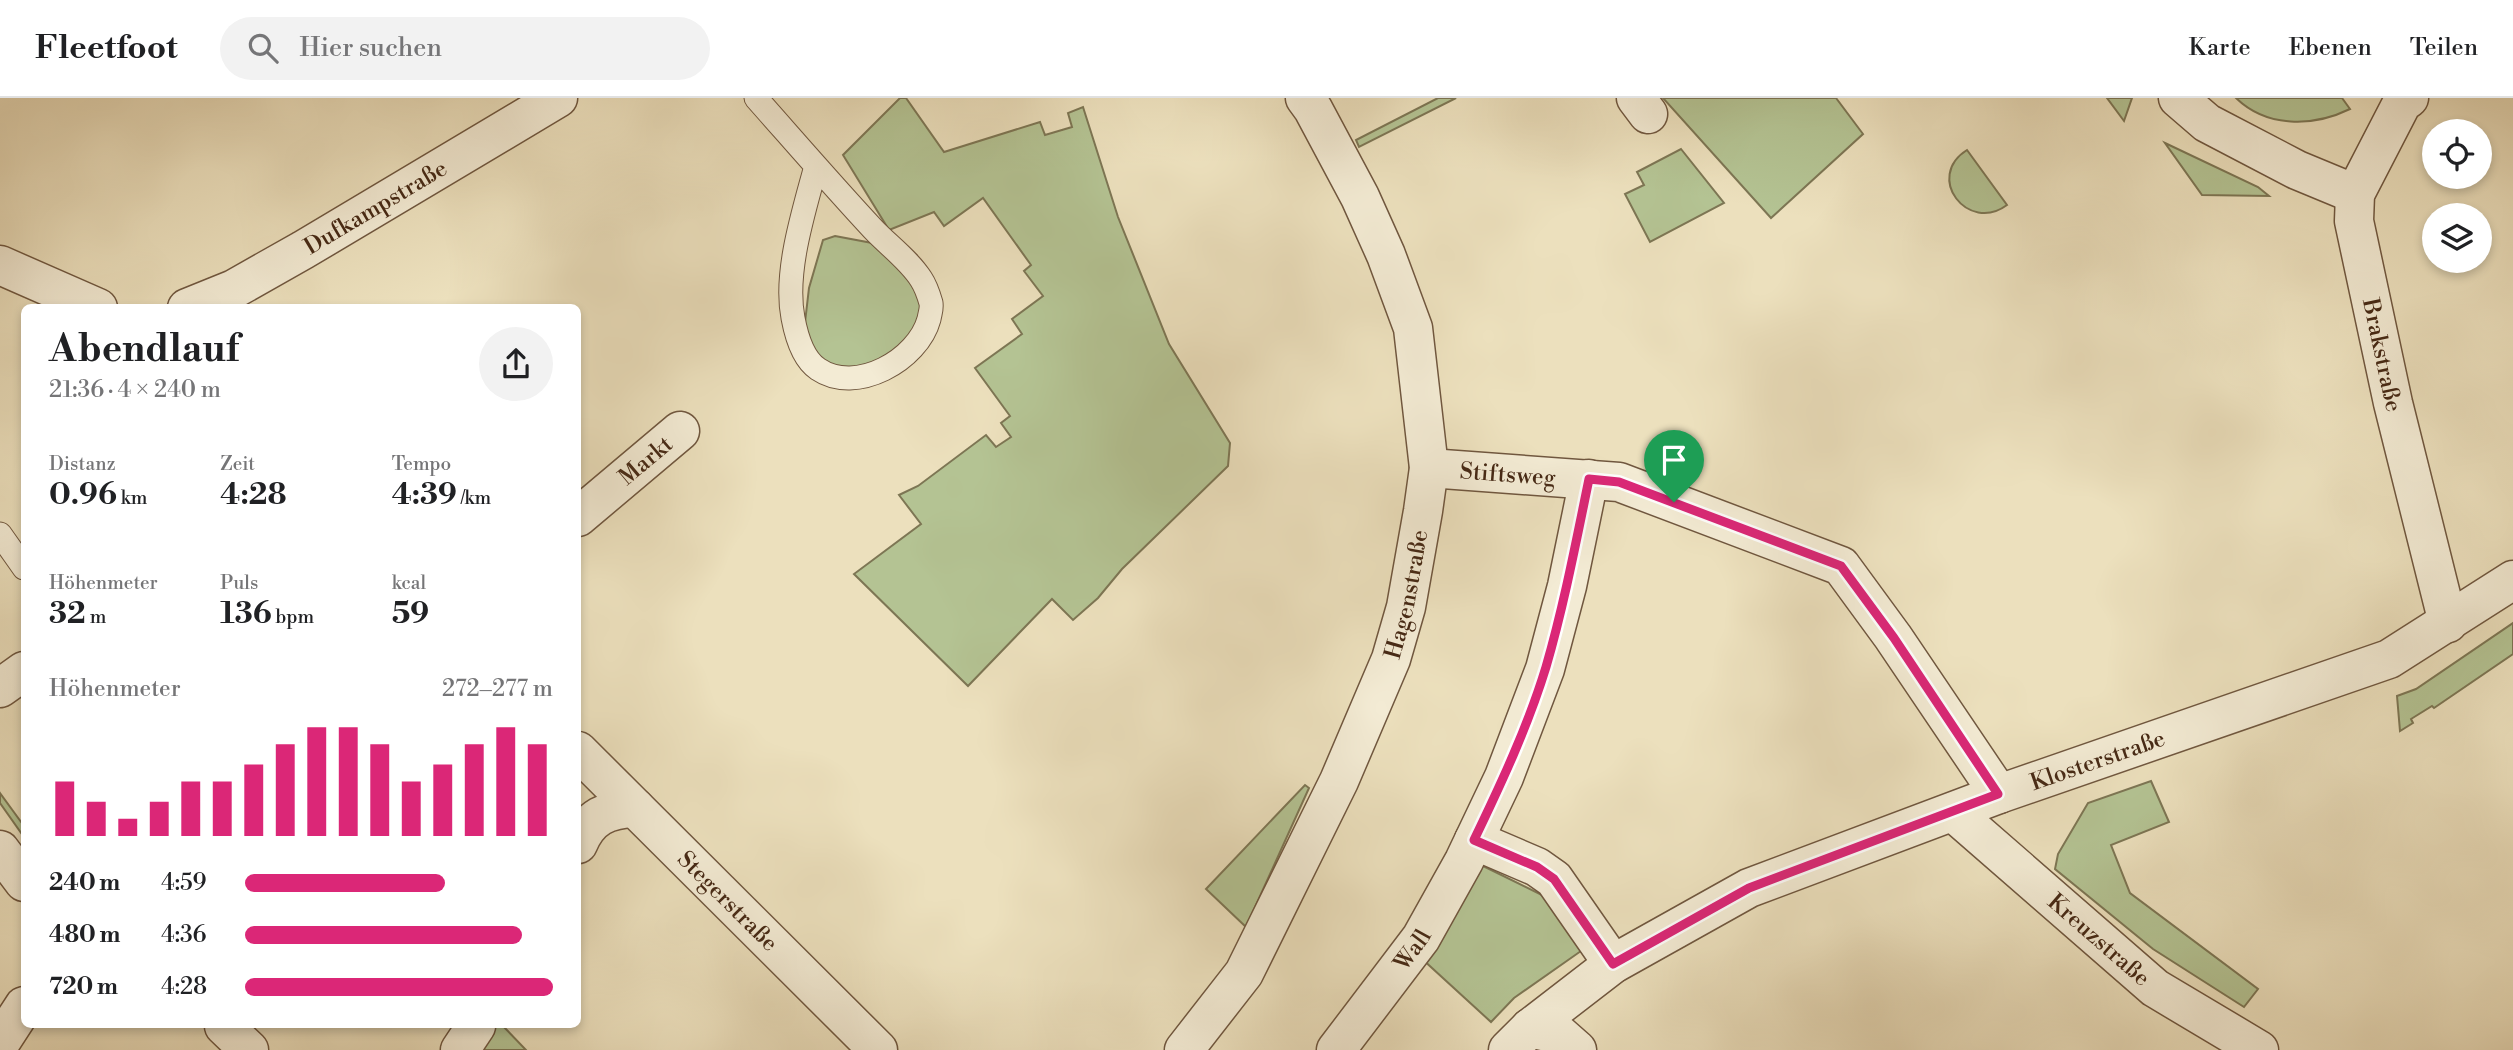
<!DOCTYPE html>
<html lang="de">
<head>
<meta charset="utf-8">
<style>
	body { margin:0; font-family:"Libre Bodoni",serif; background:#f2f2f2; color:#202124; height:100vh; display:flex; flex-direction:column; font-size:26px; white-space:nowrap }
	* { box-sizing:border-box; margin:0 }
	p { font-size:23px; color:#757577 }
	.icon { flex:none; width:38px; height:38px; fill:none; stroke:currentColor; stroke-width:2; stroke-linecap:round; stroke-linejoin:round }
	.map { position:relative; flex:1; overflow:hidden }
	.drawer { position:absolute; left:21px; top:206px; width:560px; height:724px; display:flex; flex-direction:column; background:#fff; border-radius:10px; box-shadow:0 4px 10px #0003 }
	.drawer>* { flex:none }
	.controls { position:absolute; left:2422px; top:21px; display:grid; gap:14px }
	.controls a { display:grid; place-items:center; width:70px; height:70px; border-radius:50%; background:#fff; box-shadow:0 4px 10px #0003; font-size:35px }
	.pin { position:absolute; display:grid; place-items:center; width:60px; height:60px; color:#fff; margin:-72px -30px; border-radius:50% 50% 50% 0; rotate:-45deg; box-shadow:0 0 7px #0007 }
	.pin .icon { rotate:45deg }
	.round { display:grid; place-items:center; flex:none; width:74px; height:74px; border-radius:37px; background:#f2f2f2 }
	.headline { display:flex; align-items:center; justify-content:space-between; height:119px; padding:0 28px }
	h1 { font-size:38px; font-weight:800; line-height:52px }
	.figures { display:grid; grid-template-columns:repeat(3,1fr); gap:10px; height:119px; padding:7px 28px }
	.figures div { display:grid; align-content:center }
	.figures b { font-size:30px; font-weight:800 }
	.figures small { font-size:19px; font-weight:400 }
	.figures p { font-size:19px }
	.chart { height:196px; padding:14px 28px }
	.chart p { display:flex; justify-content:space-between }
	.chart svg { width:100%; height:126px; margin-top:7px; stroke:#db2777; stroke-width:6 }
	ul { padding:0 28px; list-style:none; font-size:23px }
	li { display:grid; grid-template-columns:112px 84px 1fr; align-items:center; height:52px }
	li i { height:18px; border-radius:9px; background:#db2777 }
	header { display:flex; align-items:center; gap:42px; box-sizing:border-box; height:98px; padding:0 35px; background:#fff; border-bottom:2px solid #e0e0e0 }
	header strong { font-size:33px }
	nav { display:flex; gap:38px; margin-inline-start:auto; font-size:24px }
	.search { width:490px; height:63px; background:#f2f2f2; display:flex; align-items:center; gap:18px; box-sizing:border-box; padding:0 24px; border-radius:38px; color:#757577; font-size:26px }
	.map>svg:first-child { display:block }
</style>
</head>
<body>
<header>
<strong>Fleetfoot</strong>
<div class="search"><svg class="icon" aria-label="search" viewBox="0 0 24 24"><circle cx="10" cy="10" r="6"/><path d="M15 15l6 6"/></svg>Hier suchen</div>
<nav><a>Karte</a><a>Ebenen</a><a>Teilen</a></nav>
</header>
<div class="map">
<svg width="2513" height="952" viewBox="0 0 2513 952">
	<rect width="100%" height="100%" fill="#ece0bd"/>
	<filter id="stains"><feTurbulence type="fractalNoise" baseFrequency=".00286" numOctaves="4"/><feColorMatrix values="0 0 0 0 .2 0 0 0 0 .09 0 0 0 0 .02 0 0 0 .5 -.17"/></filter>
	<radialGradient id="worn" r=".72"><stop offset=".6" stop-color="#630" stop-opacity="0"/><stop offset="1" stop-color="#630" stop-opacity=".3"/></radialGradient>
	<g fill="#b4c393" stroke="#7d7654" stroke-width="2">
		<path d="M900,0H906L944,54L1040,24L1045,37L1072,29L1068,15L1083,9L1118,119L1169,246L1230,345L1228,368L1122,471L1098,500L1073,522L1052,501L968,588L854,476L921,426L899,397L918,388L986,337L996,349L1011,339L1001,325L1010,318L975,270L1022,236L1012,221L1043,198L1024,173L1031,167L983,100L944,128L934,114L889,132L843,57Z"/>
		<path d="M1438,0H1456L1359,49L1356,42Z"/>
		<path d="M1663,0H1836L1863,36L1771,120Z"/>
		<path d="M2107,0H2132L2124,23Z"/>
		<path d="M2236,0H2342L2350,11C2313,29 2267,30 2236,0Z"/>
		<path d="M2165,45L2258,89L2269,98L2202,97Z"/>
		<path d="M1681,51L1724,105L1650,144L1625,96L1644,87L1637,74Z"/>
		<path d="M1967,52L2007,107C1968,136 1924,79 1967,52Z"/>
		<path d="M835,138L872,145L919,188L924,231L868,274L819,267L804,233L809,190L823,142Z"/>
		<path d="M2513,525V556L2434,610L2432,608L2411,621L2413,625L2400,633L2397,598L2416,591Z"/>
		<path d="M2151,683L2169,724L2111,747L2130,795L2258,891L2244,909L2153,851L2055,771L2058,756L2088,705Z"/>
		<path d="M1305,687L1309,690L1246,829L1206,791Z"/>
		<path d="M0,695L24,728V739L0,705Z"/>
		<path d="M1479,766L1564,808L1581,853L1514,900L1491,924L1420,859Z"/>
		<path d="M490,928H503L526,952H479Z"/>
	</g>
	<g fill="none" stroke-linecap="round" stroke-linejoin="round">
		<g stroke="#70573f" stroke-width="25">
			<g id="service">
				<path d="M756,0C795,44 833,88 873,131C888,147 909,162 921,181C925,187 929,198 931,205C932,211 930,215 929,221C918,262 856,297 818,271C803,261 796,236 793,220C784,174 804,113 816,68"/>
				<path d="M0,436L24,470"/>
			</g>
		</g>
		<g stroke="#70573f" stroke-width="41">
			<g id="minor">
				<path d="M1636,0L1648,16"/>
				<path d="M2178,0L2207,25L2297,72L2355,96"/>
				<path id="s1" d="M2409,0L2402,5L2355,96L2354,123L2393,305L2448,525"/>
				<path d="M0,167L98,210"/>
				<path id="s2" d="M187,210L234,191L303,152L558,0"/>
				<path id="s3" d="M1429,370L1619,384L1841,468L1893,539L1999,696"/>
				<path id="s4" d="M578,419L680,333"/>
				<path d="M0,590L24,573"/>
				<path id="s5" d="M578,653L878,952"/>
				<path id="s6" d="M1953,714L2155,890L2259,952"/>
				<path d="M1474,742L1537,769L1554,781L1613,866"/>
				<path d="M578,746C589,719 607,711 635,710"/>
				<path d="M0,752L24,784"/>
				<path d="M224,928L249,952"/>
				<path d="M1530,930L1560,937L1577,952"/>
				<path d="M0,945L24,908"/>
				<path d="M460,952L476,928"/>
				<path id="s7" d="M1184,952L1244,875L1339,683L1391,561L1406,509L1423,413L1429,370L1413,230L1386,157L1360,99L1313,11L1305,0"/>
				<path id="s8" d="M1336,952L1421,840L1464,763L1504,679L1545,571L1567,488L1589,381"/>
				<path id="s9" d="M1508,952L1530,930L1613,866L1749,790L1999,696L2389,561L2513,482"/>
			</g>
		</g>
		<use href="#service" stroke="#f3ebd4" stroke-width="23"/>
		<use href="#minor" stroke="#f3ebd4" stroke-width="38"/>
	</g>
	<g fill="none" stroke-linecap="round" stroke-linejoin="round">
		<g stroke="#fff" stroke-width="14">
			<path id="route" d="M1589,381L1619,384L1841,468L1894,540L1998,696L1749,790L1613,866L1554,781L1537,769L1474,742C1501,686 1528,628 1546,569C1564,507 1576,444 1589,381Z"/>
		</g>
		<use href="#route" stroke="#db2777" stroke-width="9"/>
	</g>
	<g text-anchor="middle" stroke-width="5" stroke-linejoin="round" paint-order="stroke">
		<g font-size="23" fill="#462915" stroke="#f3ebd4">
			<text dy="8" stroke="none"><textPath href="#s2" startOffset="214">Dufkampstraße</textPath></text>
			<text dy="8" stroke="none"><textPath href="#s1" startOffset="275">Brakstraße</textPath></text>
			<text dy="8" stroke="none"><textPath href="#s4" startOffset="88">Markt</textPath></text>
			<text dy="8" stroke="none"><textPath href="#s3" startOffset="79">Stiftsweg</textPath></text>
			<text dy="8" stroke="none"><textPath href="#s7" startOffset="511">Hagenstraße</textPath></text>
			<text dy="8" stroke="none"><textPath href="#s9" startOffset="663">Klosterstraße</textPath></text>
			<text dy="8" stroke="none"><textPath href="#s5" startOffset="212">Stegerstraße</textPath></text>
			<text dy="8" stroke="none"><textPath href="#s6" startOffset="194">Kreuzstraße</textPath></text>
			<text dy="8" stroke="none"><textPath href="#s8" startOffset="126">Wall</textPath></text>
		</g>
	</g>
	<rect width="100%" height="100%" filter="url(#stains)"/>
	<rect width="100%" height="100%" fill="url(#worn)"/>
</svg>
<div class="controls">
<a><svg class="icon" aria-label="locate" viewBox="0 0 24 24"><circle cx="12" cy="12" r="6"/><path d="M12 2v4M12 18v4M2 12h4M18 12h4"/></svg></a>
<a><svg class="icon" aria-label="layers" viewBox="0 0 24 24"><path d="M12 4l9 5-9 5-9-5zM3 14l9 5 9-5"/></svg></a>
</div>
<div class="pin" style="left:1674px;top:404px;background:#1e9e55"><svg class="icon" aria-label="arrive" viewBox="0 0 24 24"><path d="M6 21V4h12l-3 4 3 4H6"/></svg></div>
<section class="drawer">
<div class="headline"><div><h1>Abendlauf</h1><p>21:36 · 4 × 240 m</p></div><a class="round"><svg class="icon" aria-label="share" viewBox="0 0 24 24"><path d="M12 15V3M7 8l5-5 5 5M5 13v7h14v-7"/></svg></a></div>
<div class="figures">
<div><p>Distanz</p><b>0.96<small> km</small></b></div>
<div><p>Zeit</p><b>4:28</b></div>
<div><p>Tempo</p><b>4:39<small> /km</small></b></div>
</div>
<div class="figures">
<div><p>Höhenmeter</p><b>32<small> m</small></b></div>
<div><p>Puls</p><b>136<small> bpm</small></b></div>
<div><p>kcal</p><b>59</b></div>
</div>
<div class="chart"><p><span>Höhenmeter</span>272–277 m</p>
<svg viewBox="0 0 160 44" preserveAspectRatio="none"><path d="M5 44V25M15 44V32M25 44V38M35 44V32M45 44V25M55 44V25M65 44V19M75 44V12M85 44V6M95 44V6M105 44V12M115 44V25M125 44V19M135 44V12M145 44V6M155 44V12"/></svg>
</div>
<ul>
<li><b>240 m</b>4:59<i style="width:65%"></i></li>
<li><b>480 m</b>4:36<i style="width:90%"></i></li>
<li><b>720 m</b>4:28<i style="width:100%"></i></li>
</ul>
</section>
</div>
</body>
</html>
